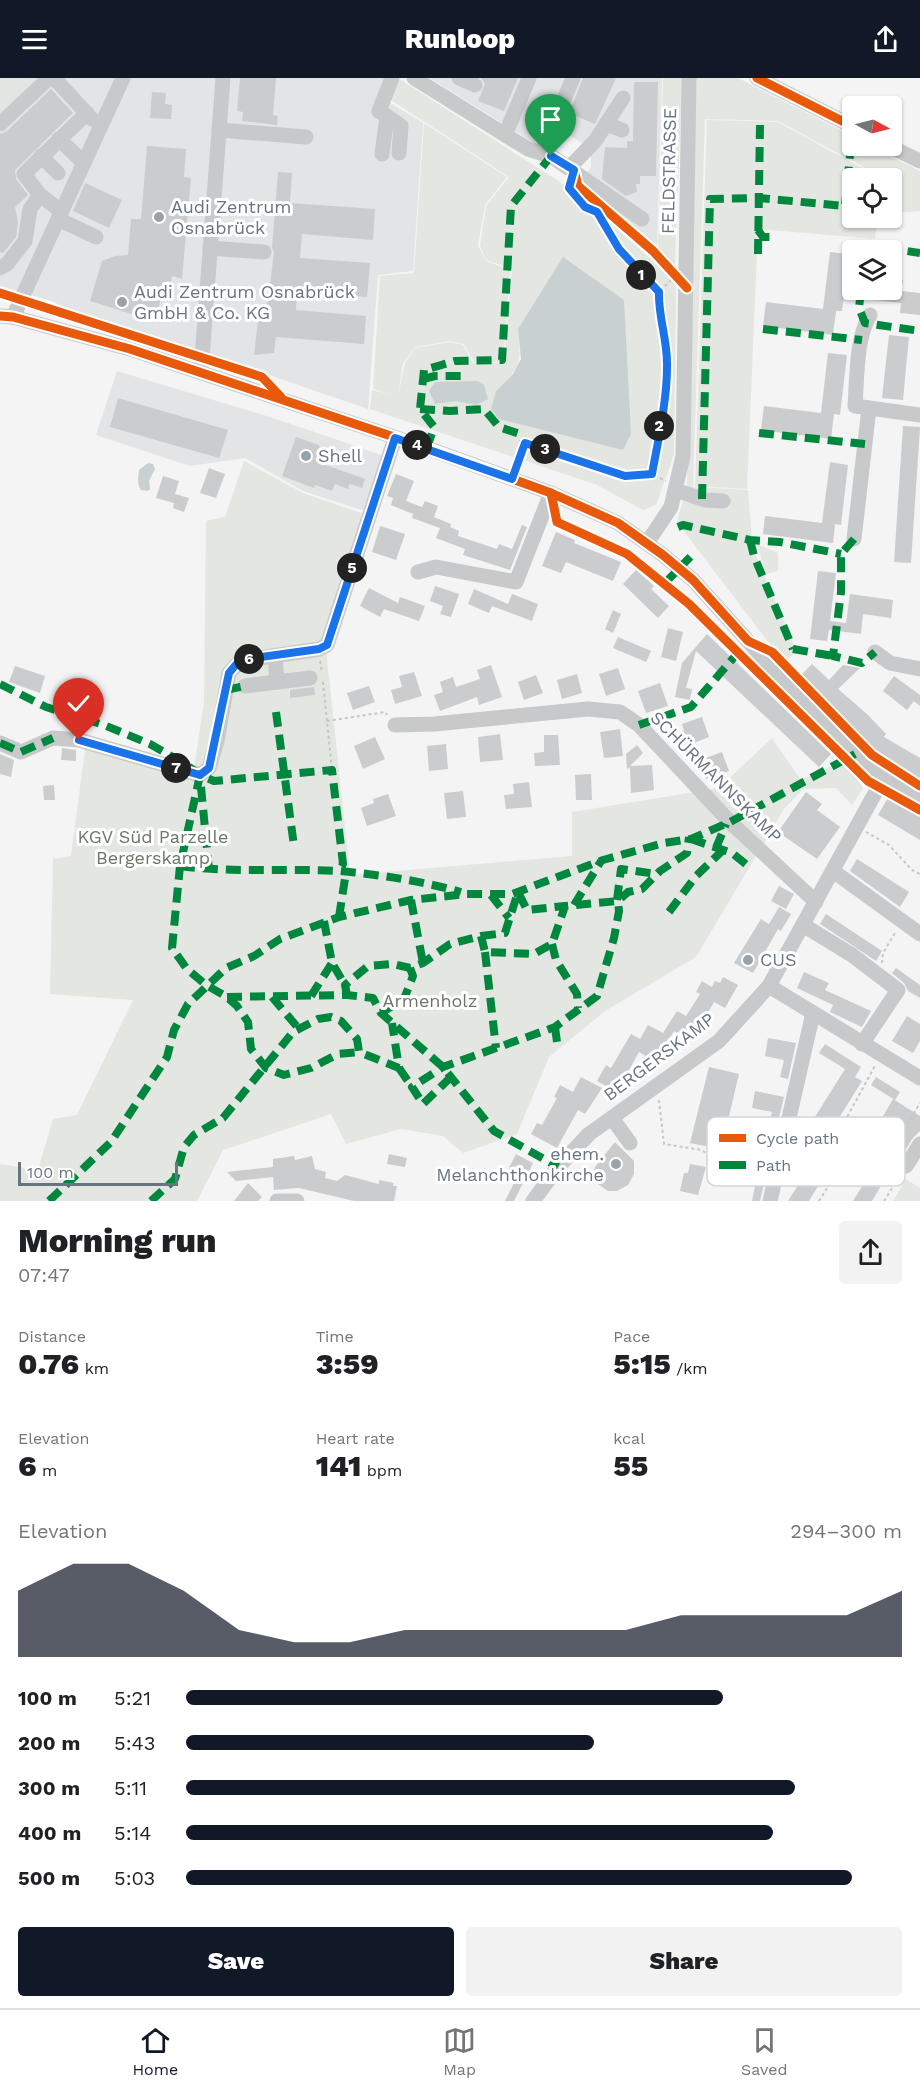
<!DOCTYPE html>
<html lang="en">
<head>
<meta charset="utf-8">
<style>
	body { margin:0; font-family:"Work Sans",sans-serif; background:#f2f2f2; color:#202124; height:100vh; display:flex; flex-direction:column; font-size:22px; white-space:nowrap }
	* { box-sizing:border-box; margin:0 }
	p { font-size:20px; color:#757577 }
	.icon { flex:none; width:33px; height:33px; fill:none; stroke:currentColor; stroke-width:2; stroke-linecap:round; stroke-linejoin:round }
	.map { position:relative; height:1123px; overflow:hidden }
	.drawer { display:flex; flex-direction:column; background:#fff; flex:1 }
	.drawer>* { flex:none }
	.needle { width:39px; rotate:97deg }
	.controls { position:absolute; left:842px; top:18px; display:grid; gap:12px }
	.controls a { display:grid; place-items:center; width:60px; height:60px; border-radius:6px; background:#fff; box-shadow:0 2px 4px #0004; font-size:30px }
	.scale { position:absolute; left:18px; bottom:15px; width:160px; box-sizing:border-box; padding-left:6px; border:3px solid #687580; border-top:0; font-size:16px; line-height:21px; white-space:nowrap; color:#687580; -webkit-text-stroke:4px #fff; paint-order:stroke }
	.pin { position:absolute; display:grid; place-items:center; width:51px; height:51px; color:#fff; margin:-62px -26px; border-radius:50% 50% 50% 0; rotate:-45deg; box-shadow:0 0 6px #0007 }
	.pin .icon { rotate:45deg }
	.km { position:absolute; width:30px; height:30px; margin:-15px; border-radius:50%; background:#222; color:#fff; font-size:16px; line-height:30px; text-align:center }
	.round { display:grid; place-items:center; flex:none; width:63px; height:63px; border-radius:6px; background:#f2f2f2 }
	.summary { display:flex; align-items:center; justify-content:space-between; height:102px; padding:0 18px }
	h1 { font-size:33px; font-weight:800; line-height:45px }
	.figures { display:grid; grid-template-columns:repeat(3,1fr); gap:9px; height:102px; padding:6px 18px }
	.figures div { display:grid; align-content:center }
	.figures b { font-size:30px; font-weight:800 }
	.figures small { font-size:16px; font-weight:400 }
	.figures p { font-size:16px }
	.chart { height:168px; padding:12px 18px }
	.chart p { display:flex; justify-content:space-between }
	.chart svg { width:100%; height:108px; margin-top:6px; fill:#111827; opacity:.7 }
	.primary-button { display:flex; gap:12px; margin-top:auto; padding:12px 18px }
	.primary-button a { flex:1; height:69px; border-radius:6px; background:#111827; color:#fff; font-size:24px; font-weight:800; line-height:69px; text-align:center }
	.primary-button a+a { background:#f2f2f2; color:#202124 }
	ul { padding:0 18px; list-style:none; font-size:20px }
	li { display:grid; grid-template-columns:96px 72px 1fr; align-items:center; height:45px }
	li i { height:15px; border-radius:8px; background:#111827 }
	header { display:flex; justify-content:space-between; align-items:center; height:78px; padding:0 18px; background:#111827; color:#fff; font-size:27px; font-weight:800 }
	.dock { display:flex; justify-content:space-around; align-items:center; height:84px; border-top:2px solid #e0e0e0; background:#fff; font-size:16px; color:#757577 }
	.dock a { display:grid; justify-items:center; gap:3px }
	.dock .selected { color:#111827 }
	.map>svg:first-child { display:block }
</style>
</head>
<body>
<header><svg class="icon" aria-label="menu" viewBox="0 0 24 24"><path d="M4 6h16M4 12h16M4 18h16"/></svg>Runloop<svg class="icon" aria-label="share" viewBox="0 0 24 24"><path d="M12 15V3M7 8l5-5 5 5M5 13v7h14v-7"/></svg></header>
<div class="map">
<svg width="920" height="1123" viewBox="0 0 920 1123">
	<rect width="100%" height="100%" fill="#f4f4f4"/>
	<g fill="#e3e4e5">
		<path d="M0,0H396L389,24L423,45L413,193L378,197L368,331L202,274L65,232L55,224L0,208Z"/>
		<path d="M430,0H662L657,170L581,104L591,89V71L571,58L535,66Z"/>
		<path d="M117,293L270,339L384,378L368,434L303,413L245,380L190,388L96,357Z"/>
	</g>
	<g fill="#e3e6e1" fill-rule="evenodd">
		<path d="M0,0H30L0,28Z"/>
		<path d="M398,0L580,117L676,204L674,377L656,427L643,432L595,406L370,331L372,312L393,317L373,311L380,198L414,195L424,45L507,99L485,127L478,168L486,183L510,192L503,284H474L464,266L450,263L415,269L403,285L398,319L405,285L415,270L450,264L463,267L473,285H504L512,191L486,182L480,168L486,128L509,99L391,22ZM518,251L623,372L496,313C522,287 521,287 518,251Z"/>
		<path d="M663,0H682L675,187L658,171Z"/>
		<path d="M695,0H738L852,58V68H870L920,93V133L891,135V100H884L778,43L705,41L693,409L748,412L752,462L756,478L796,572L785,586L677,444L687,408Z"/>
		<path d="M707,42L778,44L880,100H852V140H878L875,161L758,151L747,411L695,408Z"/>
		<path d="M288,345L361,370V371L354,373L291,352Z"/>
		<path d="M244,383L303,415L364,436L321,565L241,575V583L326,571L350,797L572,778V734L719,710L772,660L801,702L844,683L863,710L852,727L836,710L803,711L784,731L696,879L605,933L549,979L517,1056L463,1075L443,1058L401,1051L346,1066L331,1036L223,1072L197,1123H0V1086L38,1092L53,1041L77,1037L133,922L50,916L53,781L71,778L86,664L194,691L204,624L206,443L225,439Z"/>
		<path d="M757,466L778,475V493L766,496Z"/>
		<path d="M906,1101L920,1110V1123H893Z"/>
	</g>
	<g fill="#c9d0d2">
		<path d="M563,179L624,222L631,356L623,372L499,341L491,331L496,313L513,296L521,281L518,251Z"/>
		<path d="M478,303L484,307L488,321L476,327L456,323L435,326L429,313L435,304Z"/>
		<path d="M148,385L153,386L155,391L149,403L150,411L148,413L141,412C137,406 138,399 139,392Z"/>
	</g>
	<g fill="#cbcccd">
		<path d="M240,0H276L273,37L278,38L277,47L242,43L243,34L237,33Z"/>
		<path d="M481,0H518L504,33L478,23L485,6Z"/>
		<path d="M583,0H616L595,46L569,35Z"/>
		<path d="M634,4H658L656,98H640V106H636L637,114L626,118L602,101L605,69L627,70V63H633Z"/>
		<path d="M51,11L73,35L15,92L16,101L28,117L15,129L18,144L16,159L3,175L0,174V56L7,53Z"/>
		<path d="M152,14L166,15L165,26L172,27L171,41L150,40Z"/>
		<path d="M147,68L186,71L184,99L191,100L182,201L172,198L171,204L167,203L154,243L90,223L102,183L115,178L128,177L131,141H141Z"/>
		<path d="M278,94L292,95L290,125L375,131L373,162L302,156L300,180L370,185L367,219L297,213L296,232L366,238L364,266L276,259L274,275L254,277L258,243L268,223L274,174L272,169Z"/>
		<path d="M85,105L122,122L109,150L73,133Z"/>
		<path d="M830,174L849,176L842,233H836L833,257L763,248L766,224L823,231Z"/>
		<path d="M891,201L903,202L901,213L920,215V237L900,235L901,225L865,221L866,212H891Z"/>
		<path d="M889,257L909,259L903,322L882,320Z"/>
		<path d="M828,275L847,277L840,337L834,336L831,361L761,352L764,328L821,335Z"/>
		<path d="M118,320L228,352L219,380L110,349Z"/>
		<path d="M903,348L920,349L911,485L894,484Z"/>
		<path d="M296,359L319,367L323,386L365,401L362,410L350,406L348,411L335,406L332,413L315,407L314,410L282,398Z"/>
		<path d="M830,384L848,387L841,447L835,446L833,465L763,456L765,438L822,445Z"/>
		<path d="M209,390L225,396L216,420L200,415Z"/>
		<path d="M396,396L414,403L406,423L422,429L425,423L438,428L434,439L451,446L450,449L459,453L458,458L497,471L499,466L512,471L522,447L527,449L510,492L463,477L465,471L436,460L440,450L412,440L413,436L391,427L393,420L387,418Z"/>
		<path d="M163,398L179,403L175,416L189,420L184,434L173,430L174,425L156,420Z"/>
		<path d="M380,448L405,456L396,482L372,474Z"/>
		<path d="M556,454L575,462L574,465L621,484L613,503L566,484L561,495L542,488Z"/>
		<path d="M636,492L654,508L651,511L669,528L658,540L623,506Z"/>
		<path d="M818,493L836,495L830,543L846,545L850,516L893,522L891,540L863,536L861,556L829,552L827,563L810,561Z"/>
		<path d="M435,508L459,516L451,539L440,536L443,528L430,523Z"/>
		<path d="M369,510L398,525L400,519L425,528L419,543L384,531L380,539L360,528Z"/>
		<path d="M474,511L508,526L512,516L538,526L532,543L492,528L489,535L468,526Z"/>
		<path d="M613,532L621,536L613,555L605,551Z"/>
		<path d="M668,550L683,554L676,583L661,579Z"/>
		<path d="M707,556L831,676L819,689L696,573L686,610L692,611L690,622L675,619L682,585Z"/>
		<path d="M618,559L651,573L646,584L613,570Z"/>
		<path d="M812,586L829,602L843,587L860,590L838,611L868,637L886,656L884,659L920,680V702L877,676L858,659L860,656L799,599Z"/>
		<path d="M491,587L502,619L479,627L477,619L440,633L434,617L443,614L440,604L453,599L456,609L480,601L477,592Z"/>
		<path d="M15,588L45,598L40,615L9,604Z"/>
		<path d="M618,590L625,611L606,618L599,596Z"/>
		<path d="M414,594L422,618L395,626L391,612L402,609L399,598Z"/>
		<path d="M577,596L582,615L562,621L557,602Z"/>
		<path d="M536,597L543,615L524,622L518,604Z"/>
		<path d="M894,598L920,617V628L914,623L907,632L883,613Z"/>
		<path d="M660,605L668,628L646,635L638,613Z"/>
		<path d="M369,608L375,624L353,632L347,615Z"/>
		<path d="M314,609L315,617L290,620V612Z"/>
		<path d="M702,639L709,659L678,671L672,659L684,653L682,646Z"/>
		<path d="M620,651L623,678L604,680L600,654Z"/>
		<path d="M500,656L503,682L480,684L478,659Z"/>
		<path d="M544,657H558L560,687L535,688L534,675L544,674Z"/>
		<path d="M375,659L385,681L363,691L354,668Z"/>
		<path d="M446,666L448,691L429,693L427,668Z"/>
		<path d="M637,667L643,675L630,688L652,687L654,712L631,715L630,689L627,691L626,676Z"/>
		<path d="M62,670L76,672V683L61,682Z"/>
		<path d="M722,674L729,693L706,701L700,682Z"/>
		<path d="M0,676L14,682L11,699L0,696Z"/>
		<path d="M591,696L592,722H576L575,697Z"/>
		<path d="M529,704L532,729L506,731L504,717L514,716L513,706Z"/>
		<path d="M54,707L55,722H44L43,708Z"/>
		<path d="M463,713L466,739L447,741L444,715Z"/>
		<path d="M806,714L822,726L817,732L840,749L817,781L778,754Z"/>
		<path d="M388,716L396,738L367,748L361,730L374,725L373,721Z"/>
		<path d="M889,718L920,737V762L878,737Z"/>
		<path d="M857,781L909,814L900,829L850,793Z"/>
		<path d="M779,808L794,816L786,831L771,823Z"/>
		<path d="M779,829L791,836L781,853L778,851L753,895L734,885L761,841L769,846Z"/>
		<path d="M826,836L882,873L876,883L820,846Z"/>
		<path d="M896,890L920,907V920L908,913L904,905L892,895Z"/>
		<path d="M804,894L829,905L825,912L871,933L862,949L830,934L833,927L797,910Z"/>
		<path d="M723,899L738,907L725,930L714,924L691,964L674,953L656,984L639,974L617,1014L597,1003L606,987L611,990L631,956L640,961L648,947L663,955L677,933L686,938L700,916L696,914L702,903L712,909L715,903L720,905Z"/>
		<path d="M907,938L920,946V963L913,975L892,963Z"/>
		<path d="M768,960L796,965L788,1001L780,999L784,982L765,978Z"/>
		<path d="M825,966L861,989L855,999L862,1003L826,1061L808,1050L845,991L819,975Z"/>
		<path d="M709,989L739,996L724,1059L713,1057L710,1069L690,1065Z"/>
		<path d="M581,999L602,1010L585,1036L578,1032L557,1070L531,1056L537,1045L542,1047L557,1020L554,1019L560,1007L573,1014Z"/>
		<path d="M876,999L900,1014L895,1022L871,1007Z"/>
		<path d="M755,1013L784,1019L776,1052L768,1051L772,1034L752,1030Z"/>
		<path d="M893,1021L920,1038V1053L912,1061L896,1088L894,1086L872,1123H853L880,1079L865,1069Z"/>
		<path d="M615,1064L634,1083V1096L628,1107L617,1113H608L595,1104L593,1097L595,1089Z"/>
		<path d="M824,1066L839,1076L828,1092L809,1123H788Z"/>
		<path d="M742,1068L771,1075L760,1123H752L758,1093L737,1088Z"/>
		<path d="M389,1076L407,1080L405,1089L387,1086Z"/>
		<path d="M516,1076L533,1085L514,1123H505L516,1101L506,1096Z"/>
		<path d="M294,1078L295,1082L312,1078L315,1091L326,1094L325,1100L337,1103L345,1097L379,1106V1102L394,1105L393,1108H397L394,1123H354L299,1110L274,1112L273,1099L236,1103L227,1094L273,1089V1081Z"/>
		<path d="M690,1086L706,1089L698,1117L680,1113L684,1095H688Z"/>
		<path d="M248,1105L262,1119L258,1123H234Z"/>
	</g>
	<g fill="none" stroke-linecap="round" stroke-linejoin="round">
		<g stroke="#c5c6c7" stroke-width="2" stroke-dasharray="3 3" stroke-linecap="butt">
			<path d="M570,106L569,109L585,129L597,134L619,171L659,214"/>
			<path d="M516,390L525,365L625,398L652,396L666,403"/>
			<path d="M652,396C658,362 666,324 667,289C668,263 658,239 659,214L673,200"/>
			<path d="M320,583L322,595"/>
			<path d="M323,604L332,692"/>
			<path d="M327,643L385,634L387,637"/>
			<path d="M866,754L889,767L912,792L920,796"/>
			<path d="M882,885L883,875L895,855"/>
			<path d="M659,1022L664,1066L702,1072L719,1086L763,1097"/>
			<path d="M893,1090L885,1084L920,1025"/>
			<path d="M819,1123L849,1075L835,1061L876,986"/>
			<path d="M884,1123L899,1099"/>
		</g>
		<g stroke="#c7c9ca" stroke-width="15">
			<path d="M54,0L92,41"/>
			<path d="M392,0L379,33L401,48L399,75"/>
			<path d="M414,0L528,71L551,78L642,141"/>
			<path d="M459,0L475,7"/>
			<path d="M757,0L852,48"/>
			<path d="M0,46L49,0"/>
			<path d="M606,46L622,52"/>
			<path d="M219,52L306,59"/>
			<path d="M505,57L529,0"/>
			<path d="M59,61L84,85"/>
			<path d="M889,68L920,83"/>
			<path d="M541,75L573,0"/>
			<path d="M382,76L387,38"/>
			<path d="M41,78L58,95"/>
			<path d="M570,89L595,63L623,20"/>
			<path d="M61,133L40,117L24,96L87,35"/>
			<path d="M58,141L96,159"/>
			<path d="M210,170L264,174"/>
			<path d="M0,190L7,186L25,163L30,131L40,117"/>
			<path d="M870,237C856,259 857,301 855,328L920,337"/>
			<path d="M0,238L13,239L130,271L427,370L551,415L618,445L663,477L693,502L775,593L855,676L884,699L920,721"/>
			<path d="M13,239L123,0"/>
			<path d="M201,293L223,0"/>
			<path d="M676,412L705,422L723,423"/>
			<path d="M854,461L869,330"/>
			<path d="M647,465L671,429L683,378L689,0"/>
			<path d="M418,494L436,489L516,504L551,415"/>
			<path d="M875,574L890,585L920,591"/>
			<path d="M275,577L277,604L310,600"/>
			<path d="M245,608L277,604"/>
			<path d="M395,647L434,646L588,631L620,634L639,647L730,744L816,824"/>
			<path d="M0,665L21,674L53,660L79,662L200,697L209,690L217,663L229,595L240,583L319,571L327,567L395,360"/>
			<path d="M833,793L920,856"/>
			<path d="M803,847L852,877L898,912L862,966"/>
			<path d="M769,908L920,1000"/>
			<path d="M612,1040L630,1065"/>
			<path d="M906,1088L920,1066"/>
			<path d="M277,1123H297"/>
			<path d="M533,1123L558,1089L589,1056L719,963L769,908L884,699"/>
			<path d="M770,1123L813,935"/>
		</g>
		<g stroke="#00873e" stroke-width="8" stroke-dasharray="15 8" stroke-linecap="butt">
			<path d="M758,152L763,159H772"/>
			<path d="M867,172V167L920,175"/>
			<path d="M758,176L760,47"/>
			<path d="M861,212L859,230L865,245L920,253"/>
			<path d="M763,251L862,262"/>
			<path d="M423,301L435,298H463"/>
			<path d="M420,331L450,333L484,331L499,349L520,356L525,365"/>
			<path d="M759,355L865,366"/>
			<path d="M427,370L434,349L420,331L424,292L455,283L502,282L511,128L551,78"/>
			<path d="M702,421L710,121L759,120L845,128L852,57"/>
			<path d="M678,449L683,447L750,462L780,464L841,476"/>
			<path d="M854,461L841,476V514L833,578L862,585L875,574"/>
			<path d="M750,462L754,478L793,571"/>
			<path d="M664,506L695,474"/>
			<path d="M793,571L833,578"/>
			<path d="M0,606L46,629L104,647L150,666L185,686L200,697L214,703L332,692L343,786L339,793"/>
			<path d="M226,612L245,608"/>
			<path d="M276,634L294,768"/>
			<path d="M639,647L691,629L742,570"/>
			<path d="M0,665L21,674L53,660"/>
			<path d="M200,697L180,788L172,870L187,891L206,907L227,919L237,928L248,944L251,971L266,990L284,997L311,990L338,976L359,974"/>
			<path d="M201,709L209,792"/>
			<path d="M691,761L732,775L747,787"/>
			<path d="M716,770L726,746"/>
			<path d="M180,788C233,795 286,790 340,793C381,797 422,803 461,814"/>
			<path d="M491,817L509,840"/>
			<path d="M411,822L423,885"/>
			<path d="M617,822L621,791L657,796"/>
			<path d="M574,827L601,783"/>
			<path d="M669,834L696,798L723,772"/>
			<path d="M339,839L346,794"/>
			<path d="M324,843L332,885L345,907"/>
			<path d="M481,858L505,855L518,814L527,832L565,828"/>
			<path d="M552,866L556,882L577,916L578,930"/>
			<path d="M485,874L496,970"/>
			<path d="M347,917L345,907L368,888L393,886L410,890L423,885L450,866L481,858L485,874L534,876L552,866L565,828L618,823L628,814L642,811L660,793L687,775L689,759"/>
			<path d="M311,918L332,885"/>
			<path d="M227,919L347,917L373,920L381,935L443,989L494,1053L558,1089"/>
			<path d="M272,919L299,951"/>
			<path d="M381,935L404,921L413,898L410,890"/>
			<path d="M555,949L557,964"/>
			<path d="M399,990L412,1009"/>
			<path d="M451,999L423,1026L412,1009L443,989L555,949L597,918L614,860L619,833L618,823"/>
			<path d="M49,1123L111,1064L167,979L174,952L188,926L226,890L254,878L280,861L339,839L411,822L467,816H512L603,782L664,765L691,761L730,744L855,676"/>
			<path d="M151,1123L175,1101L184,1069L194,1057L223,1040L293,954L318,941L331,939L341,943L357,961L359,974L399,990L392,945"/>
		</g>
		<g stroke="#fff" stroke-width="13">
			<g id="cycleway">
				<path d="M757,0L852,48"/>
				<path d="M574,92L578,108L653,173L687,210"/>
				<path d="M0,215L262,299L281,319"/>
				<path d="M0,238L13,239L130,271L427,370L551,415L618,445L663,477L693,502L748,563L772,574L872,677L920,708"/>
				<path d="M551,415L557,444L627,476L689,526L868,703L920,732"/>
			</g>
		</g>
		<use href="#cycleway" stroke="#e8590c" stroke-width="9"/>
	</g>
	<g fill="none" stroke-linecap="round" stroke-linejoin="round">
		<g stroke="#fff" stroke-width="12">
			<path id="route" d="M79,662L200,697L209,690L229,595L240,582L319,571L327,567L395,360L512,401L525,365L625,398L652,396C658,363 667,323 667,289C668,263 658,239 659,214L619,171L597,134L585,129L569,110L574,92L551,78"/>
		</g>
		<use href="#route" stroke="#1a73e8" stroke-width="8"/>
	</g>
	<g fill="#99a1a9" stroke="#fff" stroke-width="2">
		<circle cx="159" cy="139" r="6"/>
		<circle cx="122" cy="224" r="6"/>
		<circle cx="306" cy="378" r="6"/>
		<circle cx="748" cy="882" r="6"/>
		<circle cx="616" cy="1086" r="6"/>
	</g>
	<g text-anchor="middle" stroke-width="6" stroke-linejoin="round" paint-order="stroke">
		<g font-size="18" fill="#687580" stroke="#fff">
			<text transform="translate(669 93) rotate(-89)" y="6">FELDSTRASSE</text>
			<text transform="translate(716 699) rotate(45)" y="6">SCHÜRMANNSKAMP</text>
			<text transform="translate(659 979) rotate(-37)" y="6">BERGERSKAMP</text>
		</g>
		<g font-size="18" fill="#687580" stroke="#fff" text-anchor="start">
			<text x="171" y="135">Audi Zentrum<tspan x="171" dy="21">Osnabrück</tspan></text>
			<text x="134" y="220">Audi Zentrum Osnabrück<tspan x="134" dy="21">GmbH &amp; Co. KG</tspan></text>
			<text x="318" y="384">Shell</text>
			<text x="760" y="888">CUS</text>
			<text x="604" y="1082" text-anchor="end">ehem.<tspan x="604" dy="21">Melanchthonkirche</tspan></text>
		</g>
		<g font-size="18" fill="#6a7866" stroke="#fff">
			<text x="153" y="765">KGV Süd Parzelle<tspan x="153" dy="21">Bergerskamp</tspan></text>
			<text x="430" y="929">Armenholz</text>
		</g>
	</g>
	<rect x="707" y="1039" width="198" height="69" rx="9" fill="#fff" stroke="#d2d6d9" stroke-width="1.5"/>
	<rect x="719" y="1056" width="27" height="8" fill="#e8590c"/>
	<rect x="719" y="1083" width="27" height="8" fill="#00873e"/>
	<g font-size="16" fill="#687580">
		<text x="756" y="1066">Cycle path</text>
		<text x="756" y="1093">Path</text>
	</g>
</svg>
<div class="controls">
<a><svg class="needle" viewBox="-14 -14 28 28"><path d="M0-13l5 13h-10z" fill="#e53935"/><path d="M0 13l5-13h-10z" fill="#757577"/></svg></a>
<a><svg class="icon" aria-label="locate" viewBox="0 0 24 24"><circle cx="12" cy="12" r="6"/><path d="M12 2v4M12 18v4M2 12h4M18 12h4"/></svg></a>
<a><svg class="icon" aria-label="layers" viewBox="0 0 24 24"><path d="M12 4l9 5-9 5-9-5zM3 14l9 5 9-5"/></svg></a>
</div>
<div class="scale">100 m</div>
<div class="pin" style="left:551px;top:78px;background:#1e9e55"><svg class="icon" aria-label="arrive" viewBox="0 0 24 24"><path d="M6 21V4h12l-3 4 3 4H6"/></svg></div>
<div class="pin" style="left:79px;top:662px;background:#d93025"><svg class="icon" aria-label="check" viewBox="0 0 24 24"><path d="M5 12l5 5 9-10"/></svg></div>
<b class="km" style="left:641px;top:197px">1</b>
<b class="km" style="left:659px;top:348px">2</b>
<b class="km" style="left:545px;top:371px">3</b>
<b class="km" style="left:417px;top:367px">4</b>
<b class="km" style="left:352px;top:490px">5</b>
<b class="km" style="left:249px;top:581px">6</b>
<b class="km" style="left:176px;top:690px">7</b>
</div>
<section class="drawer">
<div class="summary"><div><h1>Morning run</h1><p>07:47</p></div><a class="round"><svg class="icon" aria-label="share" viewBox="0 0 24 24"><path d="M12 15V3M7 8l5-5 5 5M5 13v7h14v-7"/></svg></a></div>
<div class="figures">
<div><p>Distance</p><b>0.76<small> km</small></b></div>
<div><p>Time</p><b>3:59</b></div>
<div><p>Pace</p><b>5:15<small> /km</small></b></div>
</div>
<div class="figures">
<div><p>Elevation</p><b>6<small> m</small></b></div>
<div><p>Heart rate</p><b>141<small> bpm</small></b></div>
<div><p>kcal</p><b>55</b></div>
</div>
<div class="chart"><p><span>Elevation</span>294–300 m</p>
<svg viewBox="0 0 160 44" preserveAspectRatio="none"><path d="M0 44V17L10 6L20 6L30 17L40 33L50 38L60 38L70 33L80 33L90 33L100 33L110 33L120 27L130 27L140 27L150 27L160 17V44z"/></svg>
</div>
<ul>
<li><b>100 m</b>5:21<i style="width:75%"></i></li>
<li><b>200 m</b>5:43<i style="width:57%"></i></li>
<li><b>300 m</b>5:11<i style="width:85%"></i></li>
<li><b>400 m</b>5:14<i style="width:82%"></i></li>
<li><b>500 m</b>5:03<i style="width:93%"></i></li>
</ul>
<div class="primary-button"><a>Save</a><a>Share</a></div>
</section>
<nav class="dock">
<a class="selected"><svg class="icon" aria-label="home" viewBox="0 0 24 24"><path d="M3 11l9-7 9 7M6 9v11h12V9"/></svg>Home</a>
<a><svg class="icon" aria-label="map" viewBox="0 0 24 24"><path d="M3 6l6-2 6 2 6-2v14l-6 2-6-2-6 2zM9 4v14M15 6v14"/></svg>Map</a>
<a><svg class="icon" aria-label="saved" viewBox="0 0 24 24"><path d="M7 4h10v16l-5-4-5 4z"/></svg>Saved</a>
</nav>
</body>
</html>
